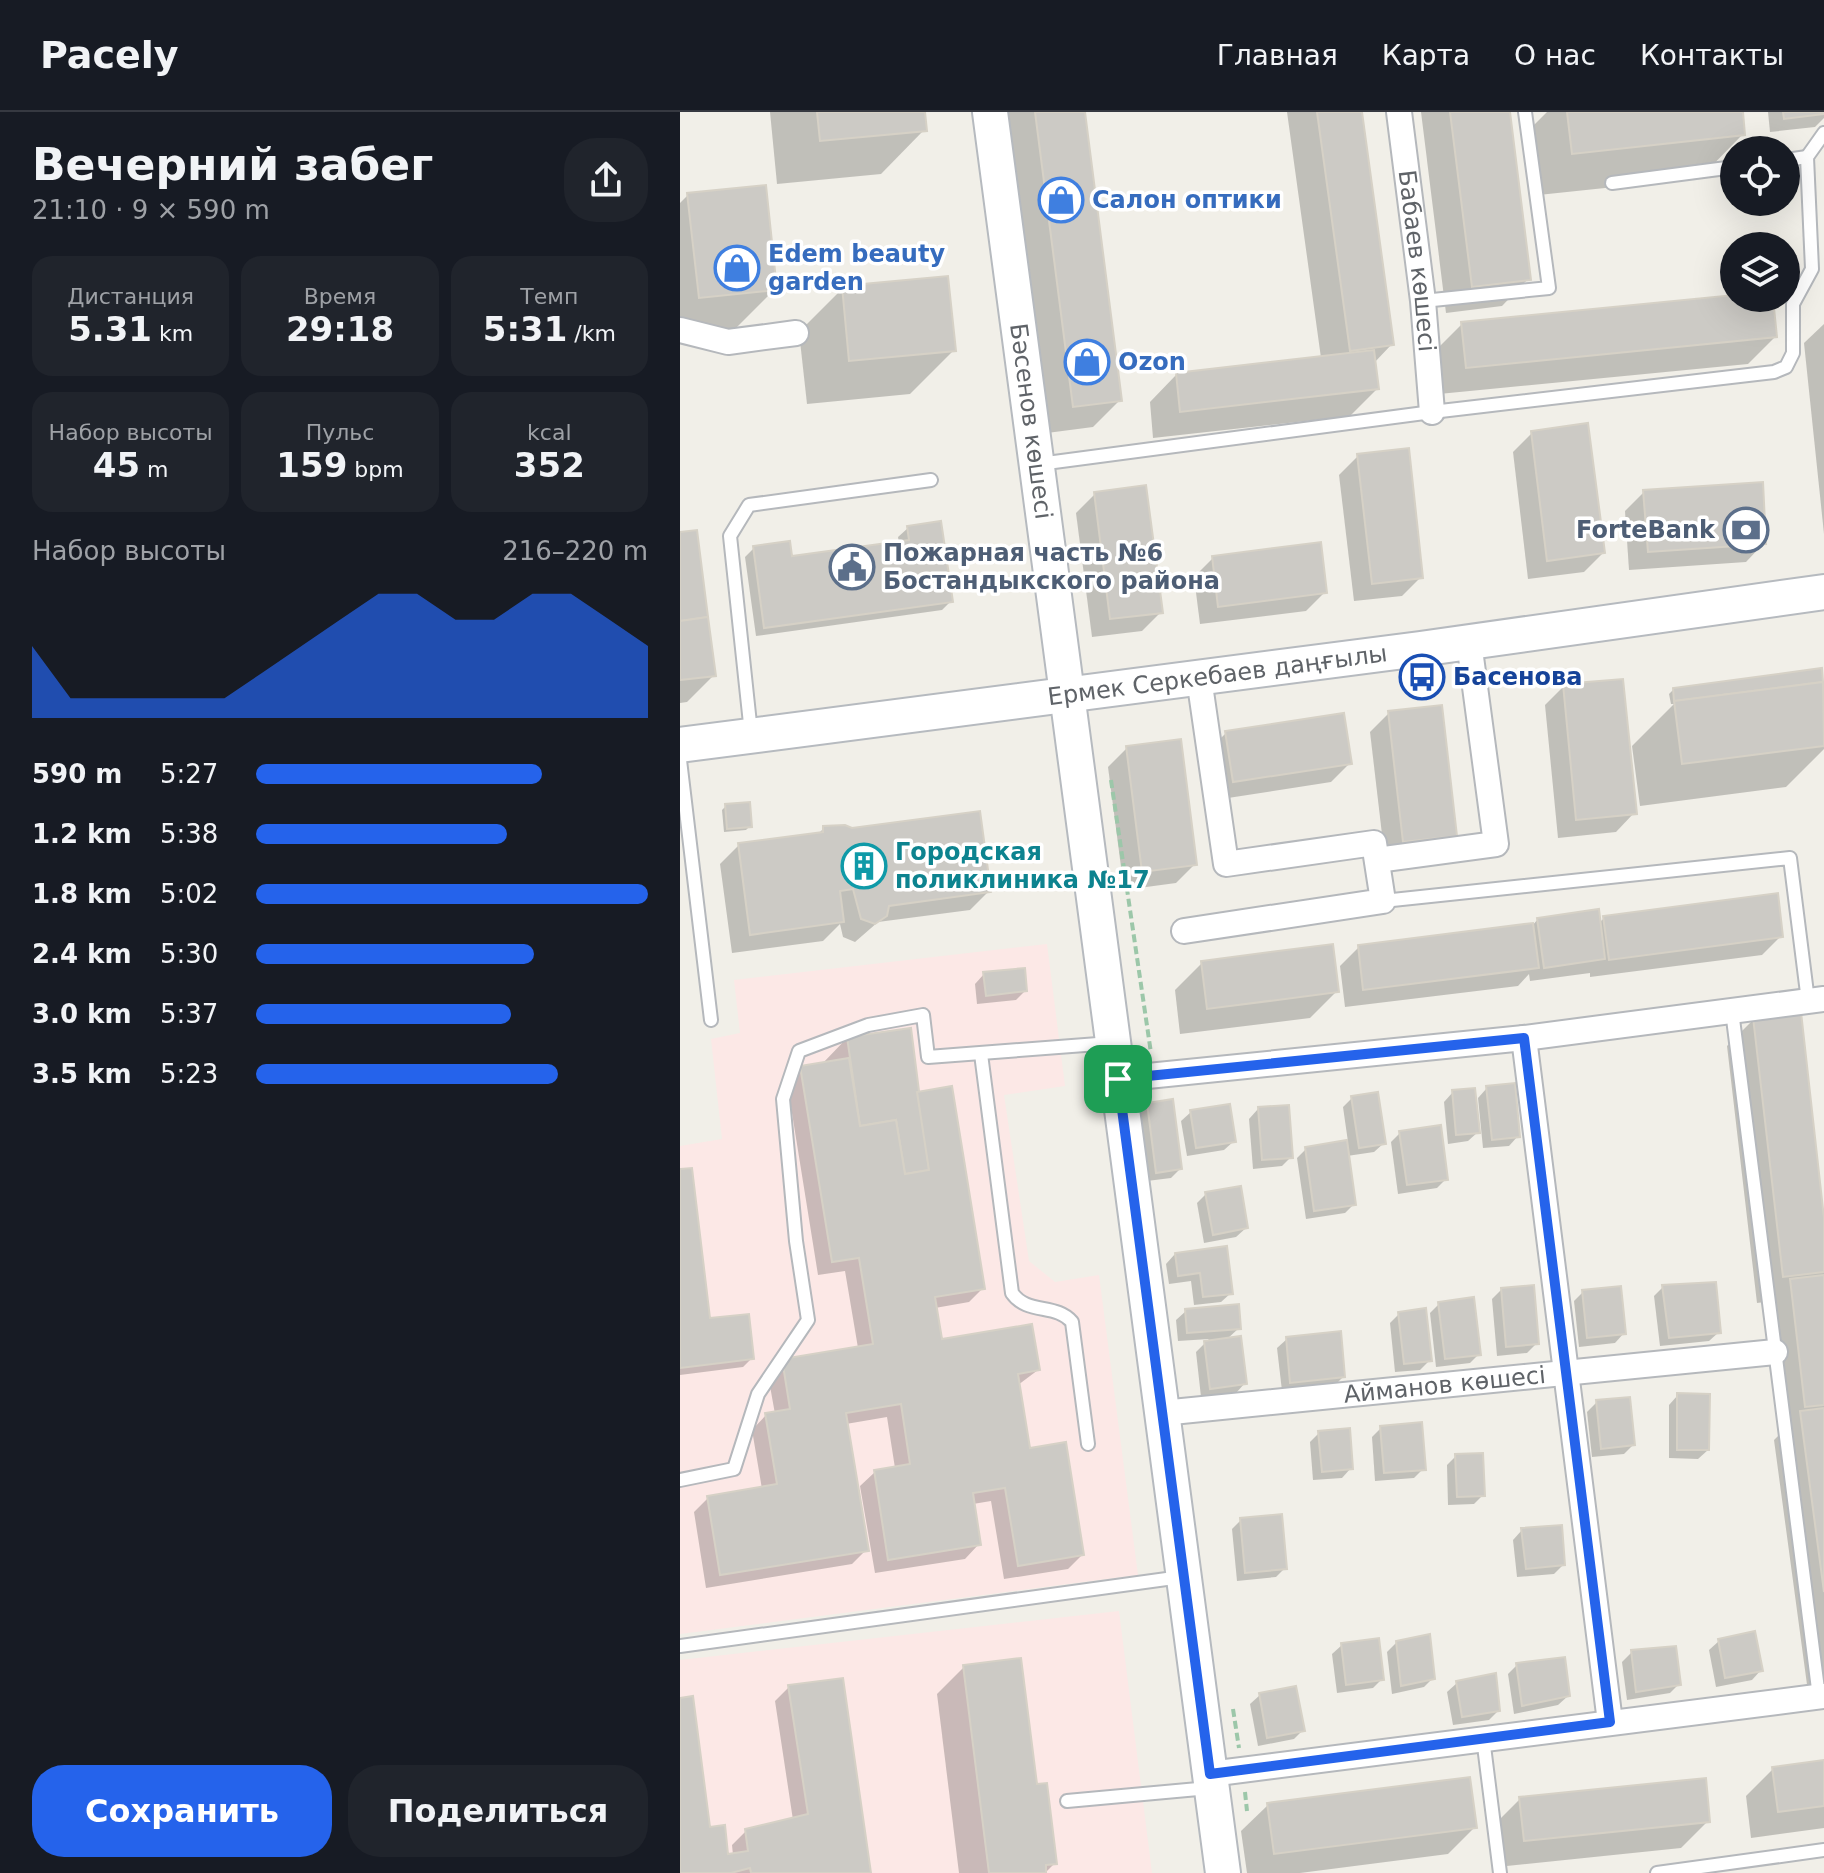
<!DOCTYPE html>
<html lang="ru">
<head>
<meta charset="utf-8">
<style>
	body { margin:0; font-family:"DejaVu Sans",sans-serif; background:#20242c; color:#f1f3f6; height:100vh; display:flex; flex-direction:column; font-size:30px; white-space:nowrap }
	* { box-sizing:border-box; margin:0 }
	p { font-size:26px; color:#9ea1a6 }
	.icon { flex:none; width:44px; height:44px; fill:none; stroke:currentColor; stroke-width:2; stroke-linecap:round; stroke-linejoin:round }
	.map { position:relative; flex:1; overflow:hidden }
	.side { display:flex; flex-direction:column; background:#171b24; width:680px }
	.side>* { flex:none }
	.buttons { position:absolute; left:1040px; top:24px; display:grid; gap:16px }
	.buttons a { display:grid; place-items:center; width:80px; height:80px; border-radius:50%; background:#171b24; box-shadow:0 8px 32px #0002; font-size:40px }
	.pin { position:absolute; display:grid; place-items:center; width:68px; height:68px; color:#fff; margin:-34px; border-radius:16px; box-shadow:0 4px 12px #0006 }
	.round { display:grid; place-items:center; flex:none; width:84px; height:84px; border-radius:32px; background:#20242c }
	.overview { display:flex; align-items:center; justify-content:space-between; height:136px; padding:0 32px }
	h1 { font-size:44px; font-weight:700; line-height:60px }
	.stats { display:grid; grid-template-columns:repeat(3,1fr); gap:12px; height:136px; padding:8px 32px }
	.stats div { display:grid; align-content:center; border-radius:20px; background:#20242c; text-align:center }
	.stats b { font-size:34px; font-weight:700 }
	.stats small { font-size:22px; font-weight:400 }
	.stats p { font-size:22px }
	.chart { height:224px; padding:16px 32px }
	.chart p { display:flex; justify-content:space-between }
	.chart svg { width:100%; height:144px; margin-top:8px; fill:#2563eb; opacity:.7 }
	.primary-button { display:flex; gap:16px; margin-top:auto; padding:16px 32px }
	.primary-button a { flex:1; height:92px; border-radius:32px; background:#2563eb; color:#fff; font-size:32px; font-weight:700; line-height:92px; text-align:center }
	.primary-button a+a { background:#20242c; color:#f1f3f6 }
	ul { padding:0 32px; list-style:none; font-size:26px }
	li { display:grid; grid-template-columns:128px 96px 1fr; align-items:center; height:60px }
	li i { height:20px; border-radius:10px; background:#2563eb }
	header { display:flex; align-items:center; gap:48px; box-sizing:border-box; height:112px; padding:0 40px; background:#171b24; border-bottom:2px solid #363941 }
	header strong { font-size:38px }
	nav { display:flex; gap:44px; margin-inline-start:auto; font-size:28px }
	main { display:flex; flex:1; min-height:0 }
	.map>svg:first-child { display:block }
</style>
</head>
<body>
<header>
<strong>Pacely</strong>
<nav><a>Главная</a><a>Карта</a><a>О нас</a><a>Контакты</a></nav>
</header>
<main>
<section class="side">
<div class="overview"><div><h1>Вечерний забег</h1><p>21:10 · 9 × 590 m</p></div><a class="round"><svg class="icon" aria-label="share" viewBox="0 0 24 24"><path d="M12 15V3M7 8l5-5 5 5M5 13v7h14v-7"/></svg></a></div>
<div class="stats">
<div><p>Дистанция</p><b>5.31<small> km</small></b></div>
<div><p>Время</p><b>29:18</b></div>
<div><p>Темп</p><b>5:31<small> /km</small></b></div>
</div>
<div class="stats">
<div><p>Набор высоты</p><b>45<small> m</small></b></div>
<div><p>Пульс</p><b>159<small> bpm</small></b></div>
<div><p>kcal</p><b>352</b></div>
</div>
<div class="chart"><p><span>Набор высоты</span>216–220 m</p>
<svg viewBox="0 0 160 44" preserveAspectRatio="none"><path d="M0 44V22L10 38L20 38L30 38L40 38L50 38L60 30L70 22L80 14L90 6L100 6L110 14L120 14L130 6L140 6L150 14L160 22V44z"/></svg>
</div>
<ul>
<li><b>590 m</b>5:27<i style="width:73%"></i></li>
<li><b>1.2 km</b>5:38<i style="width:64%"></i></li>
<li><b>1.8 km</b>5:02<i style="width:100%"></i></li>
<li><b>2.4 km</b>5:30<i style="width:71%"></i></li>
<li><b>3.0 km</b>5:37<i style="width:65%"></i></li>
<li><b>3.5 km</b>5:23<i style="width:77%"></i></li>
</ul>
<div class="primary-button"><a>Сохранить</a><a>Поделиться</a></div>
</section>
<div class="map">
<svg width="1144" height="1761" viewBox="0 0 1144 1761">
	<rect width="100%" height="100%" fill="#f1efe8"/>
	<g fill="#fce8e6">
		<path d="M367,832L385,974L324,983L349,1149L375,1170L419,1163L458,1463L0,1522V1034L42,1027L31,927L60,921L54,868Z"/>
		<path d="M439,1499L472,1761H0V1548Z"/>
	</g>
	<g fill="#0003">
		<path d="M90,0H243L244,18L201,62L97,72Z"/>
		<path d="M325,0H403L440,288L413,315L367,321Z"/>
		<path d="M607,0H680L712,232L694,251L697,277L670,304L473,326L470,290L496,263L641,246Z"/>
		<path d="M741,0H828L848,167L822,194L766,201Z"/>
		<path d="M867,0H1061L1063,22L1020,66L849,84L843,24Z"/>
		<path d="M1088,0H1144V6L1135,15L1090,20Z"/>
		<path d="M8,83L95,177L52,220L0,226V91Z"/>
		<path d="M163,176L274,238L230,282L127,292L119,220Z"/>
		<path d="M1054,185L1091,186L1095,225L1068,252L759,282L755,239L782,212Z"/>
		<path d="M1144,212V422L1124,231Z"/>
		<path d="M852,321L923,441L904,460L848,467L833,340Z"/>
		<path d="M678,344L741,465L722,484L674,489L659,363Z"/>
		<path d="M964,380L1084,431L1066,450L949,458L945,399Z"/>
		<path d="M415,382L481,500L462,519L412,525L396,401Z"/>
		<path d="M228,416L271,489L262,498L76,524L65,445L74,436L110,446L219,431L218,425Z"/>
		<path d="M0,422L34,563L7,590L0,591Z"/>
		<path d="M533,446L645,480L626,499L520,512L514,465Z"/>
		<path d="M1140,559L1144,637L1106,675L960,694L952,634L994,592H991L989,582L993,578Z"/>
		<path d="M884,574L954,701L936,720L878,726L865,593Z"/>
		<path d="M709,601L775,723L756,742L705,748L690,620Z"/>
		<path d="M546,621L670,651L651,670L535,688L527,640Z"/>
		<path d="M447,636L515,752L496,771L444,778L428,655Z"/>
		<path d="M46,694L70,714L66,718L44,720L42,698Z"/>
		<path d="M144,716L309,779L290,798L198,810L175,830L163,825L160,812L143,829L52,841L40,752L59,733L137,723Z"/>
		<path d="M924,806L1101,824L1082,843L910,865V861L850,869L849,862L838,874L665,895L660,854L679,835L852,814L858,807L919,811Z"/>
		<path d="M522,851L657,879L630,906L500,922L495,878Z"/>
		<path d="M304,862L345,879L336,888L297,892L295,872Z"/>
		<path d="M1074,907L1144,1123V1578L1128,1580L1094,1328L1107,1315L1092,1189L1077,1191L1047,934Z"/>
		<path d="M167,926L237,982L303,1176L289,1190L255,1196L260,1229L358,1258L338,1273L349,1338L402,1443L388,1457L324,1467L311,1389L293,1392L299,1432L285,1447L195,1461L180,1374L195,1360L215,1356L207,1305L166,1312L186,1438L172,1452L26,1476L14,1400L28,1386L82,1377L72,1318L86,1303L95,1302L88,1263L103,1249L178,1236L165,1159L138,1163L107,970L121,955L142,952Z"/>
		<path d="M807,976L838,1024L829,1034L803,1036L798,986Z"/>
		<path d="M773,980L798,1020L788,1029L768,1032L764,990Z"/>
		<path d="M672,986L704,1031L694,1040L667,1044L674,1092L665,1101L626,1107L617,1046L626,1037L668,1030L663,995Z"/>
		<path d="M468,992L500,1057L491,1066L467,1069L458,1002Z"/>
		<path d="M578,997L611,1045L602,1054L573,1057L569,1007Z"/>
		<path d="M511,1000L554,1029L544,1038L507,1044L501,1009Z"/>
		<path d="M720,1021L766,1067L757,1076L718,1082L711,1030Z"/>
		<path d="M0,1059L28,1209L72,1246L63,1255L0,1263Z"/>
		<path d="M526,1082L566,1116L556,1125L524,1131L517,1091Z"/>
		<path d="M495,1142L551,1181L541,1190L514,1193L511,1169L489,1172L486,1152Z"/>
		<path d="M983,1175L1039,1220L1029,1229L980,1234L974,1184Z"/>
		<path d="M822,1177L856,1232L847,1241L817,1244L812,1187Z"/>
		<path d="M903,1180L944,1221L935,1231L899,1235L894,1189Z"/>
		<path d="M759,1192L799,1242L790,1251L756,1255L750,1201Z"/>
		<path d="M506,1199L559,1216L546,1228L565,1271L556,1281L521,1285L516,1240L529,1227L498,1229L496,1208Z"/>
		<path d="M719,1202L750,1248L740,1258L715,1260L710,1211Z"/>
		<path d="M607,1227L663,1265L654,1274L602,1279L597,1236Z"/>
		<path d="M998,1283L1028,1338L1018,1347L989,1346V1293Z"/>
		<path d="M917,1290L953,1333L944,1342L912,1345L907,1300Z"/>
		<path d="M701,1316L743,1357L734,1366L695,1369L692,1325Z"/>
		<path d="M639,1321L671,1356L662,1366L633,1368L630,1330Z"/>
		<path d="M776,1344L803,1383L794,1392L768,1393L767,1353Z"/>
		<path d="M561,1408L605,1456L596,1465L557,1469L552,1417Z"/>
		<path d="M842,1418L883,1453L874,1462L837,1465L833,1428Z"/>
		<path d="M1039,1529L1081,1558L1072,1568L1036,1575L1029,1538Z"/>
		<path d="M717,1530L753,1566L744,1575L712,1582L707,1540Z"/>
		<path d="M662,1533L702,1567L693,1576L657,1581L652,1542Z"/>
		<path d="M952,1540L999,1572L990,1581L947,1588L942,1550Z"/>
		<path d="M837,1553L888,1584L878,1593L834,1602L828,1562Z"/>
		<path d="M284,1555L375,1751L365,1761H279L257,1582Z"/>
		<path d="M777,1571L818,1599L809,1608L773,1613L767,1580Z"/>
		<path d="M109,1575L189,1761H0V1588L28,1717L47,1744L53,1743L52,1733L66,1719L113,1708L95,1589Z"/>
		<path d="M580,1583L623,1618L614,1627L578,1634L570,1592Z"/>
		<path d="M1144,1650V1716L1071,1726L1066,1684L1093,1657Z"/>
		<path d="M840,1687L1028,1709L1001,1736L817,1755L813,1714Z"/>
		<path d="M588,1693L795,1715L768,1742L620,1761H567L561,1719Z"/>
	</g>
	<g fill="#cccac5" stroke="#d6d1c6" stroke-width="2">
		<path d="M137,0H245L247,19L140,29Z"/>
		<path d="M355,0H405L442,289L393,295Z"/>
		<path d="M637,0H682L714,233L670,239Z"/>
		<path d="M770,0H830L851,168L792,175Z"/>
		<path d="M887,0H1063L1065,23L892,42Z"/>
		<path d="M1103,0H1144V2L1104,7Z"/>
		<path d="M86,73L97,178L19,186L7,81Z"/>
		<path d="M268,164L276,239L169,249L162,174Z"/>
		<path d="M1054,183V186H1093L1097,225L786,256L781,210Z"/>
		<path d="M694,238L699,277L500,300L496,261Z"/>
		<path d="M908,311L925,441L867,449L851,319Z"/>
		<path d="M729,336L743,466L692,472L677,342Z"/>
		<path d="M1083,370L1086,432L968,440L963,378Z"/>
		<path d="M466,373L483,501L430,507L414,380Z"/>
		<path d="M261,409L273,490L84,516L73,434L110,429L112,444L229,428L227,414Z"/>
		<path d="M17,418L28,505L0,509V420Z"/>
		<path d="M641,430L647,481L538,495L532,444Z"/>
		<path d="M28,505L36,564L0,568V509Z"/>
		<path d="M1142,556L1143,570L994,589L993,576Z"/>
		<path d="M943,567L957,702L896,708L883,572Z"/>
		<path d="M1143,570L1144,634L1002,652L994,589Z"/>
		<path d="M762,593L777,724L723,730L708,599Z"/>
		<path d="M664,601L672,652L553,670L545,619Z"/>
		<path d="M501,627L517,753L462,760L446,634Z"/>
		<path d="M70,690L72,715L47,717L45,692Z"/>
		<path d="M300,699L311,780L209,794L207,804L195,812L181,807L173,777L160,779L164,810L70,823L58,731L143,720V714L165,713L172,716Z"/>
		<path d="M1098,781L1103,825L929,848L923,804Z"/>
		<path d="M919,797L925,847L864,856L857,806Z"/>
		<path d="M853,811L859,856L683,878L678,833Z"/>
		<path d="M653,832L659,880L527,897L521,849Z"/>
		<path d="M345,856L347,879L306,884L303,860Z"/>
		<path d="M1121,900L1144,1106V1160L1103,1165L1073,905Z"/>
		<path d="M231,916L249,1058L225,1062L216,1008L180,1014L167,925Z"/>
		<path d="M169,946L180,1014L216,1008L225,1062L249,1058L237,980L272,974L305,1177L255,1185L262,1227L352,1212L360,1258L338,1262L350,1336L386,1330L404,1443L338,1454L325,1376L293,1381L301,1433L208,1448L194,1358L230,1352L221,1292L166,1301L189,1439L40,1463L27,1384L97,1372L85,1301L110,1297L102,1247L193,1232L179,1146L152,1150L120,954Z"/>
		<path d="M835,971L840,1025L812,1028L806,974Z"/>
		<path d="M795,976L800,1021L776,1023L772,978Z"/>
		<path d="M698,980L706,1032L679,1036L671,984Z"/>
		<path d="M493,987L502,1057L476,1061L467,991Z"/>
		<path d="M550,992L556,1030L516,1036L510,998Z"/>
		<path d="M609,993L613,1046L582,1048L578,995Z"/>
		<path d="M761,1013L768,1068L727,1073L719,1019Z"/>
		<path d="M667,1028L676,1093L634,1099L625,1035Z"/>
		<path d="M12,1056L30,1206L69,1202L74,1247L0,1256V1057Z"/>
		<path d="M561,1074L568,1116L533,1123L525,1080Z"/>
		<path d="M547,1134L553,1182L523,1185L520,1161L498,1164L495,1141Z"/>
		<path d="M1144,1163V1293L1125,1295L1110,1167Z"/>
		<path d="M1036,1170L1041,1221L989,1226L982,1173Z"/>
		<path d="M854,1173L859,1232L826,1235L821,1176Z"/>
		<path d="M941,1174L946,1222L907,1226L902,1178Z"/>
		<path d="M794,1185L801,1243L765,1247L758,1190Z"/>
		<path d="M559,1192L561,1217L507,1221L505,1197Z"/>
		<path d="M746,1196L752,1249L724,1252L718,1200Z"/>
		<path d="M661,1219L665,1265L610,1271L606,1225Z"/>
		<path d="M561,1224L567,1272L530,1277L524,1229Z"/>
		<path d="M997,1281L1030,1282L1029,1338H997Z"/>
		<path d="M950,1285L955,1333L921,1337L916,1288Z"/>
		<path d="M1144,1296V1480L1120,1299Z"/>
		<path d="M742,1310L746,1358L704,1361L700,1314Z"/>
		<path d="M670,1316L673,1357L642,1360L638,1319Z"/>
		<path d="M803,1341L805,1384L777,1385L775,1342Z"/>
		<path d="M602,1402L607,1457L565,1461L560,1406Z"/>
		<path d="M882,1413L885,1453L846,1457L841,1416Z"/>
		<path d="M1075,1519L1083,1559L1045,1566L1038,1527Z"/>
		<path d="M750,1522L755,1567L721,1574L716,1529Z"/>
		<path d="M699,1526L704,1568L666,1573L661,1531Z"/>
		<path d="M996,1534L1001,1573L956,1580L951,1538Z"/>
		<path d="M885,1545L890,1584L842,1594L836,1551Z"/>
		<path d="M341,1546L357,1672L367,1671L377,1752L366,1753V1761H309L283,1553Z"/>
		<path d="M816,1561L820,1599L782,1605L776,1569Z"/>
		<path d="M163,1566L191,1761H71L70,1756L51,1761H0V1586L13,1584L30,1715L45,1713L48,1742L68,1739L65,1717L128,1702L108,1573Z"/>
		<path d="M616,1574L625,1619L587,1626L579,1581Z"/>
		<path d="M1144,1648V1694L1098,1700L1092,1655Z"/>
		<path d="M790,1665L797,1716L594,1742L587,1691Z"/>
		<path d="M1026,1666L1030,1710L844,1729L839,1685Z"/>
	</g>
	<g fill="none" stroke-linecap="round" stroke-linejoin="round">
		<g stroke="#b5b8bc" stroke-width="16">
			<g id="lane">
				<path d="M1106,48L1127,45"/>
				<path d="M932,71L1054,55"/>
				<path d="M743,189L869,176L845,0"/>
				<path d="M359,352L752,300L1094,260L1106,255L1113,241V192L1132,157L1127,45L1144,21"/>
				<path d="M71,621L50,424L69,393L251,368"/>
				<path d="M0,648L31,908"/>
				<path d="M703,789L1110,746L1128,889"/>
				<path d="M1052,899L1139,1585"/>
				<path d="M301,942L332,1181C347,1203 376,1191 392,1210L408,1332"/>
				<path d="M0,1368L54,1357L78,1282L128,1208L116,1129L103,987L119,939L188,913L243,903L248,945L431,931"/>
				<path d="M0,1534L501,1465"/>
				<path d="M803,1626L820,1761"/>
				<path d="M387,1689L529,1676"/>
				<path d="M977,1761L1144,1738"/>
			</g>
		</g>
		<g stroke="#b5b8bc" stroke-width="28">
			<g id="street">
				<path id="s1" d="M719,0L743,189L752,300"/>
				<path d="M0,218L48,230L116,221"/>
				<path d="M697,748L816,732L789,530"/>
				<path d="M504,819L703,789L694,731L546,752L519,566"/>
				<path d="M844,926L930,1610"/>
				<path d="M438,967L844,926L1144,887"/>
				<path id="s2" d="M482,1301L1095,1240"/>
				<path d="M530,1662L1144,1584"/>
			</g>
		</g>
		<g stroke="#b6babf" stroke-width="38">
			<g id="secondary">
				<path id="s3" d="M310,0L543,1761"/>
				<path id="s4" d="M0,633L740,537L1144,480"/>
			</g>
		</g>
		<g stroke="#9cc7a9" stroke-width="4" stroke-dasharray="8 4" stroke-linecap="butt">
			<path d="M431,668L471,941"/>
			<path d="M553,1597L559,1636"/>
			<path d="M565,1680L567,1699"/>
		</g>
		<use href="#lane" stroke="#fff" stroke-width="12"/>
		<use href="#street" stroke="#fff" stroke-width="24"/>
		<use href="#secondary" stroke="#fff" stroke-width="34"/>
	</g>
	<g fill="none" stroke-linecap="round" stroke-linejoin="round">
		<g stroke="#fff" stroke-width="16">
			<path id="route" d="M844,926L930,1610L530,1662L438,967Z"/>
		</g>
		<use href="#route" stroke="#2563eb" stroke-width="10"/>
	</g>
	<defs>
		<g id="shop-ring" transform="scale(2.3)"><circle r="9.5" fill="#fff" stroke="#3f7fe0" stroke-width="1.5"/><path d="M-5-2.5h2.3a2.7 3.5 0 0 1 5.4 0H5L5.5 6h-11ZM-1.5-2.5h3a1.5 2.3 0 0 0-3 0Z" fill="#3f7fe0"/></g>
		<g id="bank-ring" transform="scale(2.3)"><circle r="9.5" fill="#fff" stroke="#5c6f8a" stroke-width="1.5"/><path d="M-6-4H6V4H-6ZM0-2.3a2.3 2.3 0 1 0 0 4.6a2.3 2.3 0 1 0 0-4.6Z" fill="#5c6f8a"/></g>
		<g id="civic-ring" transform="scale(2.3)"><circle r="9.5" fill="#fff" stroke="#5c6f8a" stroke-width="1.5"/><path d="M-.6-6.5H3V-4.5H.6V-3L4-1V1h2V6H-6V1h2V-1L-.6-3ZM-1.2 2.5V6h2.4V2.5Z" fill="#5c6f8a"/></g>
		<g id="bus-ring" transform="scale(2.3)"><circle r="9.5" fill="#fff" stroke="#1a4fb4" stroke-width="1.5"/><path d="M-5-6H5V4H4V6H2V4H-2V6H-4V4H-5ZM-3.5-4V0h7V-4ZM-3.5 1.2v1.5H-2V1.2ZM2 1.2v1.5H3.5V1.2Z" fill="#1a4fb4"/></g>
		<g id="building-ring" transform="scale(2.3)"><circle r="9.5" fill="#fff" stroke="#0f9aa8" stroke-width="1.5"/><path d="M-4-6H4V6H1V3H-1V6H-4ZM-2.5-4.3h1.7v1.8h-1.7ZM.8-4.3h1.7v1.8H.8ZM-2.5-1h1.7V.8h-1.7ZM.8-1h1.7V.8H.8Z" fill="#0f9aa8"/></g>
	</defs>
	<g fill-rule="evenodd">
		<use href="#shop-ring" x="381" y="88"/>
		<use href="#shop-ring" x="57" y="156"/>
		<use href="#shop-ring" x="407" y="250"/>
		<use href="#bank-ring" x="1066" y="418"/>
		<use href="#civic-ring" x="172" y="455"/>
		<use href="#bus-ring" x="742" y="565"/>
		<use href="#building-ring" x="184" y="754"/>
	</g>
	<g text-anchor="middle" stroke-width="7" stroke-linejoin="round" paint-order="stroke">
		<g font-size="24" font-weight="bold" fill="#366cbe" stroke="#fff" text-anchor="start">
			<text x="412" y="96">Салон оптики</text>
			<text x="88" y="150">Edem beauty<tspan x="88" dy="28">garden</tspan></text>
			<text x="438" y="258">Ozon</text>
		</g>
		<g font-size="24" fill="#5f6368" stroke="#fff">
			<text dy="8" stroke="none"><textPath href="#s1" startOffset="150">Бабаев көшесі</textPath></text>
			<text dy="8" stroke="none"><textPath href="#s3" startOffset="312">Бәсенов көшесі</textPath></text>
			<text dy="8" stroke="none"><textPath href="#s4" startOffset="542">Ермек Серкебаев даңғылы</textPath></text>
			<text dy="8" stroke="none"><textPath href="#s2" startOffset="284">Айманов көшесі</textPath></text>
		</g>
		<g font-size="24" font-weight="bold" fill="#4e5e75" stroke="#fff" text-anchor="end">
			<text x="1035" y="426">ForteBank</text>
			<text x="203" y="449" text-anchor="start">Пожарная часть №6<tspan x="203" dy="28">Бостандыкского района</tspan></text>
		</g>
		<g font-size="24" font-weight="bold" fill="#164399" stroke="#fff" text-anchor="start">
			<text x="773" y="573">Басенова</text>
		</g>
		<g font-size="24" font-weight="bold" fill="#0d838f" stroke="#fff" text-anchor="start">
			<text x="215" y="748">Городская<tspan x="215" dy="28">поликлиника №17</tspan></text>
		</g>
	</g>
</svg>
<div class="buttons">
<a><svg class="icon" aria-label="locate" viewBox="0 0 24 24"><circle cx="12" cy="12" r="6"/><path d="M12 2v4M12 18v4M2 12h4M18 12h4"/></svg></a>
<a><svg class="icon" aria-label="layers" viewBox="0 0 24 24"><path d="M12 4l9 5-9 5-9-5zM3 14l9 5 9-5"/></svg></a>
</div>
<div class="pin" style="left:438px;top:967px;background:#1e9e55"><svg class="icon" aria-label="arrive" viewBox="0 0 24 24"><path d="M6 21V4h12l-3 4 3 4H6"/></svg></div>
</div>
</main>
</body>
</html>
